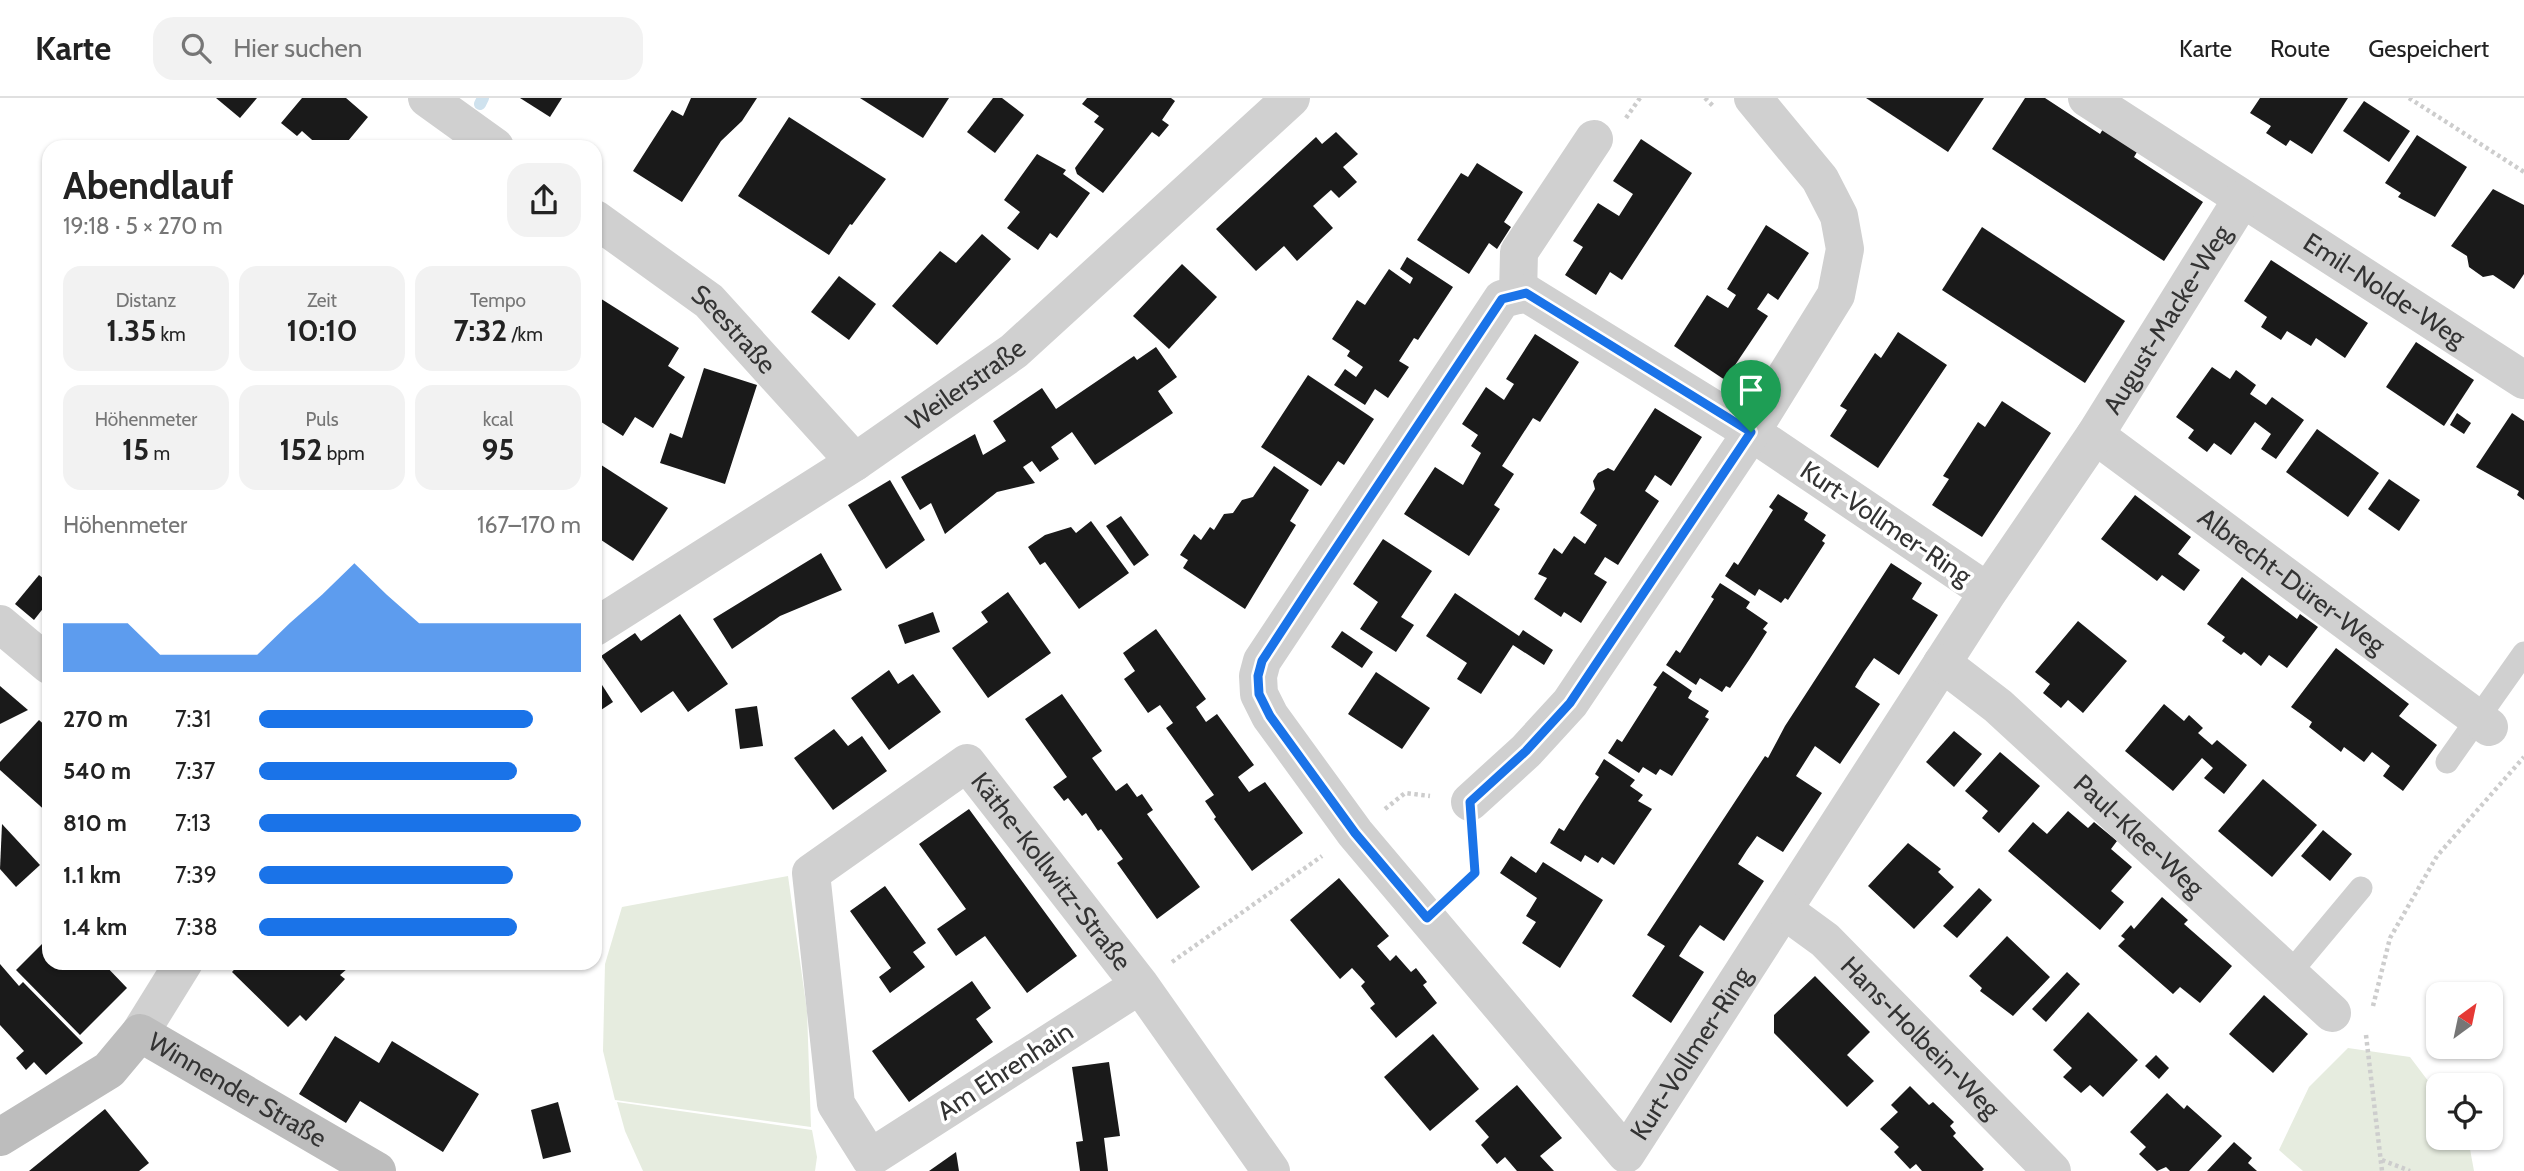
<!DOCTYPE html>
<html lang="de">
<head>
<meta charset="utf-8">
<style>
	body { margin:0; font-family:Cabin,sans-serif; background:#f2f2f2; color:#222; height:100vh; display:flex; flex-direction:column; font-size:26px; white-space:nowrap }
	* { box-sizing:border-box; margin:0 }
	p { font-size:23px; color:#767676 }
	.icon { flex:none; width:38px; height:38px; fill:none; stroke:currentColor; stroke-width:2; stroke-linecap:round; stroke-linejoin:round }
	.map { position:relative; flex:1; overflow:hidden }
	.details { position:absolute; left:42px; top:42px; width:560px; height:830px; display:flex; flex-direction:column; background:#fff; border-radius:21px; box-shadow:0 2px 5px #0004 }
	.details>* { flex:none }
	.needle { width:46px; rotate:33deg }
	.controls { position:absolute; left:2426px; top:884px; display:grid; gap:14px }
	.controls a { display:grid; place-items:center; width:77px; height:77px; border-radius:14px; background:#fff; box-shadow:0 2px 5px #0004; font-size:35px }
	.pin { position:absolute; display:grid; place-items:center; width:60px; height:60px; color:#fff; margin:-72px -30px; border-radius:50% 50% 50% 0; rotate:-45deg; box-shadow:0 0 7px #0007 }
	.pin .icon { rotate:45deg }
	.round { display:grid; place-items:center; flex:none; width:74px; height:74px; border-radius:21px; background:#f2f2f2 }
	.head { display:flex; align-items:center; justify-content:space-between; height:119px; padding:0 21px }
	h1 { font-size:38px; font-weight:800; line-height:52px }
	.stats { display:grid; grid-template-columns:repeat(3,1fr); gap:10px; height:119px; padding:7px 21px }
	.stats div { display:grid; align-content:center; border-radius:18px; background:#f2f2f2; text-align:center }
	.stats b { font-size:30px; font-weight:800 }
	.stats small { font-size:19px; font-weight:400 }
	.stats p { font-size:19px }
	.chart { height:196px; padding:14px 21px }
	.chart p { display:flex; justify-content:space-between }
	.chart svg { width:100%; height:126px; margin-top:7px; fill:#1a73e8; opacity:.7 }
	ul { padding:0 21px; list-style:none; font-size:23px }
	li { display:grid; grid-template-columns:112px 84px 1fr; align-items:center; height:52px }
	li i { height:18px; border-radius:9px; background:#1a73e8 }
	header { display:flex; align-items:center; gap:42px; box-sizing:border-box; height:98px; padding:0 35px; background:#fff; border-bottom:2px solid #e0e0e0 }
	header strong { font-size:33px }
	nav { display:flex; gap:38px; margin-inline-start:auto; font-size:24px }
	.search { width:490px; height:63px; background:#f2f2f2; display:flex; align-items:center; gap:18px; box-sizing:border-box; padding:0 24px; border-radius:21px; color:#767676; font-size:26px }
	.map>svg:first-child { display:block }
</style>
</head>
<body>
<header>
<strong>Karte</strong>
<div class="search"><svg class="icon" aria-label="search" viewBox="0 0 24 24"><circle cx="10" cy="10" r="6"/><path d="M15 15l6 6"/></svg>Hier suchen</div>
<nav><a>Karte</a><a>Route</a><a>Gespeichert</a></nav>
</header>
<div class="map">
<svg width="2524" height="1073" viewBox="0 0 2524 1073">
	<rect width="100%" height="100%" fill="#fff"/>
	<g fill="#e6ecdf">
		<path d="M788,778L807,913L811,1029L615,1002L603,953L605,866L622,809Z"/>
		<path d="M2348,950L2410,959L2438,996V1040H2468L2474,1073H2303L2279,1052L2309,989Z"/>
		<path d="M617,1004L812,1032L817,1059L815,1073H643L625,1033Z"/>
	</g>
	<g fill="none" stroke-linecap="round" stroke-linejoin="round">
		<path stroke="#cfe2ee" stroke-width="12" d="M480,6L483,0"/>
	</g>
	<g fill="#1a1a1a">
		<path d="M216,0H257L240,20Z"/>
		<path d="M302,0H346L368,19L343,49H320L302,33L297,38L281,25Z"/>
		<path d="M520,0H562L550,19Z"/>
		<path d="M691,0H757L742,23L721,43L682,104L633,73L672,12L683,18Z"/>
		<path d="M860,0H949L923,40Z"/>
		<path d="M993,0H1002L1024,17L995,55L967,34Z"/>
		<path d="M1087,0H1171L1175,3L1162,22L1169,27L1159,39L1152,34L1103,95L1077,76L1075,70L1104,31L1094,24L1099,18L1082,6Z"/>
		<path d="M1866,0H1984L1948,54Z"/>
		<path d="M2025,0H2045L2100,36L2103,31L2137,54L2134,59L2203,104L2164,163L1992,51Z"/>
		<path d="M2260,0H2348L2312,56L2290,42L2286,48L2266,35L2271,28L2250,15Z"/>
		<path d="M2364,3L2410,33L2389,64L2343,33Z"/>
		<path d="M789,19L886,81L852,127L850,126L829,157L738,98Z"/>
		<path d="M1336,34L1358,56L1343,69L1357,84L1339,100L1331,92L1313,108L1333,130L1297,163L1284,148L1256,173L1216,131L1316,39L1322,46Z"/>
		<path d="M2417,37L2467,69L2435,119L2398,99L2401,95L2385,85Z"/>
		<path d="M1641,41L1692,75L1622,182L1610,174L1596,197L1565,177L1583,149L1573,143L1598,105L1619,118L1633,96L1613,83Z"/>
		<path d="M1037,56L1066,72L1063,76L1090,95L1057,140L1050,135L1038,152L1007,130L1020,114L1004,102Z"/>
		<path d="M1477,65L1523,94L1504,124L1511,129L1497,151L1489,145L1469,176L1417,142L1461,75L1468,79Z"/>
		<path d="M2493,91L2524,107V176L2514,191L2493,177L2483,179L2469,169L2467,158L2451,148Z"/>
		<path d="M1766,127L1809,155L1778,202L1768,195L1757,211L1768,218L1725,282L1674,248L1707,197L1728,210L1736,197L1727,191Z"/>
		<path d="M1982,129L2125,223L2085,285L1942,192Z"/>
		<path d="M982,136L1011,161L937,247L892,208L940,153L956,165Z"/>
		<path d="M1407,159L1453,189L1418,242L1414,240L1399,263L1409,269L1388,300L1375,291L1365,307L1334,287L1345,271L1356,279L1363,269L1347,258L1350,253L1332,241L1357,202L1365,207L1389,171L1410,186L1413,180L1400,171Z"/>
		<path d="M2271,162L2368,225L2345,260L2316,240L2311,248L2287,233L2281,242L2261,229L2267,219L2244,203Z"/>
		<path d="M1182,166L1217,199L1169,251L1133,218Z"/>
		<path d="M839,178L876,206L849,242L811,214Z"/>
		<path d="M595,197L679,250L668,268L685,279L653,330L635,319L623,338L595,320Z"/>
		<path d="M1898,234L1947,267L1878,370L1830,338L1847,312L1840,308L1875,255L1881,260Z"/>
		<path d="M1535,236L1579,264L1540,324L1533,320L1502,368L1514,376L1494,407L1500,411L1469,458L1404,416L1435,369L1463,387L1481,355L1471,348L1478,337L1462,326L1486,289L1504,302L1514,286L1506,281Z"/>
		<path d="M2416,244L2474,282L2444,328L2386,289Z"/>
		<path d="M1156,249L1177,279L1158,293L1173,315L1095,367L1072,334L1051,349L1059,361L1040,374L1032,363L1023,369L1035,385L997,394L945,436L931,405L920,412L901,379L975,336L983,357L1006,343L993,323L1042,290L1056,311L1134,258L1137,262Z"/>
		<path d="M2212,269L2230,281L2236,272L2256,287L2250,296L2266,307L2272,299L2304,322L2276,361L2261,351L2271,336L2255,324L2231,357L2214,345L2207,354L2188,340L2194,332L2176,319Z"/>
		<path d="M704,270L757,287L725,386L660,365L670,335L682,340Z"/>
		<path d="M1308,277L1374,321L1344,367L1338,363L1321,388L1261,349Z"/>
		<path d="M2002,303L2051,335L1982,439L1932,407L1949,381L1943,378L1978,324L1985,329Z"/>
		<path d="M1655,310L1702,339L1671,388L1655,377L1645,393L1659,403L1618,467L1605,459L1594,476L1607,484L1581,525L1564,514L1561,519L1534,501L1547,480L1538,476L1554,450L1562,456L1574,438L1585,446L1597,427L1580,415L1595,391L1593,383L1598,375L1608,370L1614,373Z"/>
		<path d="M2457,315L2471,325L2464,336L2450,327Z"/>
		<path d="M2512,315L2524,323V402L2517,397L2519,393L2476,369Z"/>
		<path d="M2317,331L2379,375L2348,419L2286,374Z"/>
		<path d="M595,363L668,410L633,463L595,438Z"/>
		<path d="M1274,368L1309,392L1290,423L1296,427L1245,511L1183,470L1188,462L1180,457L1194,436L1201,442L1210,429L1214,432L1224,416L1233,415L1242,402L1253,399Z"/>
		<path d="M2389,381L2420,402L2399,433L2368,411Z"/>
		<path d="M890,382L925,442L886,471L848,407Z"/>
		<path d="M1778,396L1808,415L1804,422L1826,437L1822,443L1825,445L1788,502L1785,500L1781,505L1759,491L1755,498L1725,478L1734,464L1738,467L1773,412L1769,409Z"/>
		<path d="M2135,397L2191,439L2178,456L2200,472L2184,493L2162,477L2157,483L2101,441Z"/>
		<path d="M1121,418L1149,457L1134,468L1106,428Z"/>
		<path d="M1091,423L1129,475L1079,511L1045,464L1040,467L1028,449L1045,437L1071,429L1076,435Z"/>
		<path d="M1383,441L1432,473L1401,519L1414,527L1396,554L1360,531L1378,504L1353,486Z"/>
		<path d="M821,455L842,492L780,518L732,551L713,521Z"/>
		<path d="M1891,465L1922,485L1912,501L1938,517L1899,577L1874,560L1864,574L1855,589L1880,606L1840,666L1815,648L1796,678L1822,695L1783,754L1757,738L1747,752L1738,766L1764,783L1724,843L1700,827L1690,841L1679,858L1704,874L1671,925L1632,898L1665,848L1647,837L1765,658L1768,660L1785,628Z"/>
		<path d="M39,477L49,485V503L34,522L15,506Z"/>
		<path d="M2242,479L2297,521L2300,516L2318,529L2287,570L2269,557L2261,568L2244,554L2241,557L2222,543L2225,539L2207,526Z"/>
		<path d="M1720,485L1750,504L1746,510L1768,525L1763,531L1767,534L1749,562L1730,590L1726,588L1722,594L1700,580L1696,587L1666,567L1676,552L1680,555L1714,501L1711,499Z"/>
		<path d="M1008,494L1051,555L988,600L952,550L988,524L981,514Z"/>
		<path d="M1455,495L1519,538L1523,532L1553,552L1544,567L1513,547L1481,596L1457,581L1467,565L1426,538Z"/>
		<path d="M933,514L940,534L905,546L898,527Z"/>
		<path d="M680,516L728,586L688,614L673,593L641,615L601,558L635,535L641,543Z"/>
		<path d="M2078,523L2127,563L2083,615L2068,602L2061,610L2043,595L2050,586L2035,574Z"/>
		<path d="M1156,531L1206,601L1196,609L1206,624L1217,616L1254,667L1238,679L1249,694L1265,684L1303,735L1252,773L1214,721L1216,719L1205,703L1214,697L1166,630L1173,625L1160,607L1148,615L1124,581L1135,573L1123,555Z"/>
		<path d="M1342,533L1373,554L1362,570L1331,549Z"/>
		<path d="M2336,550L2409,606L2399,618L2437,647L2403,693L2383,678L2390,668L2372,654L2364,664L2344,649L2341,654L2309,629L2312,624L2291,609Z"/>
		<path d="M889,572L898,586L913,576L941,614L889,652L851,600Z"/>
		<path d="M1663,573L1692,593L1688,600L1709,613L1705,619L1709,621L1672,678L1660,671L1656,677L1643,669L1639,675L1608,655L1617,641L1622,644L1657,589L1653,587Z"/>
		<path d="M1376,574L1430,610L1402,651L1348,616Z"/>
		<path d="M595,576L613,604L595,616Z"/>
		<path d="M0,588L28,612L0,626Z"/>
		<path d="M1062,596L1102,653L1092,660L1116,693L1127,685L1137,699L1142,696L1153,712L1147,716L1200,789L1157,821L1117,765L1123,761L1101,731L1098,733L1086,715L1082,718L1068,700L1064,703L1053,689L1067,679L1025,621Z"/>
		<path d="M2164,606L2184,623L2189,617L2203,630L2198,635L2212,647L2217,642L2247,667L2224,696L2204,680L2213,670L2202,660L2173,693L2125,653Z"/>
		<path d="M757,608L763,648L740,651L735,611Z"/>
		<path d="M39,622L49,631V716L0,672V664Z"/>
		<path d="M834,631L848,648L862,638L887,673L833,712L794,660Z"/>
		<path d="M1954,633L1982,656L1954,689L1926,664Z"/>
		<path d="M2000,654L2040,688L1999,735L1982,720L1988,713L1965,693Z"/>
		<path d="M1604,661L1635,682L1630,688L1643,697L1638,703L1652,711L1614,767L1602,759L1598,765L1585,757L1581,764L1550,745L1559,730L1564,733L1581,706L1599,679L1595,676Z"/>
		<path d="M2263,681L2317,727L2272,779L2218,733Z"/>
		<path d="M969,711L1077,858L1027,895L985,838L956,858L937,831L966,811L919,746Z"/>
		<path d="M2068,713L2088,730L2094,724L2117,743L2111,751L2132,769L2111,793L2124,804L2100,832L2008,753L2033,724L2047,736Z"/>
		<path d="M2,726L40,767L16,789L0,771Z"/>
		<path d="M2323,732L2352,756L2330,783L2301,758Z"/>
		<path d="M1908,745L1941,771L1938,774L1954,789L1914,831L1868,788Z"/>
		<path d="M1511,758L1536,775L1543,764L1603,802L1560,870L1522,845L1536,824L1526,818L1537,800L1500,775Z"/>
		<path d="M1339,780L1389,838L1377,848L1390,863L1396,857L1411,874L1416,870L1427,884L1423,887L1437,905L1396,940L1370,910L1375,906L1361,888L1365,884L1352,870L1340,881L1290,822Z"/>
		<path d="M885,788L926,845L913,854L925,869L890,895L879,879L891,870L850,813Z"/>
		<path d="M1979,790L1992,802L1957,840L1943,828Z"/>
		<path d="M2162,799L2188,822L2184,826L2232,868L2200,905L2180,889L2173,896L2118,848L2125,841L2121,838L2131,827L2134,831Z"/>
		<path d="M2007,838L2050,879L2013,918L1980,893L1982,890L1969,878Z"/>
		<path d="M49,839V864H102L127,890L80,937L16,872Z"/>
		<path d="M241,864H355L340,877L345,881L306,923L300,917L288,929L232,874Z"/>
		<path d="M0,866L19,888L23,884L83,945L46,977L34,964L26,972L16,960L24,953L0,927Z"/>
		<path d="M2067,874L2080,886L2046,924L2032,911Z"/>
		<path d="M1815,878L1870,934L1847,957L1874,983L1847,1009L1774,935V917Z"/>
		<path d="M972,883L991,910L976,921L993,944L909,1004L872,953Z"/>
		<path d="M2264,897L2308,936L2273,975L2229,936Z"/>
		<path d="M2088,914L2138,962L2103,999L2090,987L2081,995L2063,979L2072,970L2053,952Z"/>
		<path d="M1433,936L1479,991L1430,1033L1384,979Z"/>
		<path d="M335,938L379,965L392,943L479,996L443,1054L360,1003L346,1025L299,996Z"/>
		<path d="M2156,957L2169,970L2159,981L2145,968Z"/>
		<path d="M1109,964L1120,1038L1104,1040L1108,1073H1080L1076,1044L1083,1043L1072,969Z"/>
		<path d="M1517,987L1562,1040L1540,1058L1554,1073H1517L1505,1059L1497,1066L1481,1047L1489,1039L1475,1023Z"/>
		<path d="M1910,988L1929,1007L1933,1004L1954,1024L1950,1028L1956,1035L1953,1038L1984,1071L1982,1073H1922L1916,1066L1910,1071L1894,1054L1899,1049L1880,1031L1898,1014L1891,1007Z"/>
		<path d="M2167,995L2184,1011L2187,1007L2222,1038L2189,1073H2170L2166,1069L2157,1073L2139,1056L2146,1049L2130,1034Z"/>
		<path d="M558,1004L571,1054L543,1061L531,1012Z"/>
		<path d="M105,1011L149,1065L139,1073H29Z"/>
		<path d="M2234,1044L2252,1060L2248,1065L2257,1073H2207Z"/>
		<path d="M956,1054L959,1073H929Z"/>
	</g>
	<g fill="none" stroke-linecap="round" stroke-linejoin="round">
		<g stroke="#cdcdcd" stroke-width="4.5" stroke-dasharray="3.5 3.5" stroke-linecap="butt">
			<path d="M1705,0L1714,9"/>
			<path d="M2409,0L2524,74"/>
			<path d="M1626,20L1640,0"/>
			<path d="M1385,711L1405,695L1430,698"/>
			<path d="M1454,794L1475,775L1473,742"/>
			<path d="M1172,864L1322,758"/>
			<path d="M2373,908L2390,840L2437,758L2524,659"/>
			<path d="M2366,937L2382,1073"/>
			<path d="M2382,1062L2410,1073"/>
		</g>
		<g stroke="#d0d0d0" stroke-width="23">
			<path d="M2447,664L2524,555"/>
			<path d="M2289,876L2361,790"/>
		</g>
		<g stroke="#d0d0d0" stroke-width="38">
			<path d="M427,0L495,49"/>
			<path id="s1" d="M2087,0L2524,282"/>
			<path id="s2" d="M595,121L709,203L855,364"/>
			<path d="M1518,197L1519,154L1594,41"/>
			<path id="s3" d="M2095,337L2489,629"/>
			<path id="s4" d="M1988,494L1751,334L1526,195L1502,201L1262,563L1258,578L1259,596L1270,618L1355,735L1626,1056L1988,494L2095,337L2242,101"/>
			<path d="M0,526L49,567"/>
			<path id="s5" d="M1942,565L1998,608L2332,915"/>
			<path d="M1470,704L1526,653L1570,605L1745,344L1836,197L1845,151L1839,118L1820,81L1753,0"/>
			<path id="s6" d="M1784,812L1825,842L2052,1073"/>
			<path id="s7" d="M1140,887L870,1060L836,1006L811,775L967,665L1140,887L1271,1073"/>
		</g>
		<g stroke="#d0d0d0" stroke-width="38">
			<path id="s8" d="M595,529L855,364L1014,253L1291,0"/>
			<path d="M140,935L184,864"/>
		</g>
		<path stroke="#bdbdbd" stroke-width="38" id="s9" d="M0,1039L109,972L140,935L377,1073"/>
	</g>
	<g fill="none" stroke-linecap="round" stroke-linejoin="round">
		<g stroke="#fff" stroke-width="14">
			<path id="route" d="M1526,195L1751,334L1570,605L1526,653L1470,704L1475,775L1427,820L1355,735L1270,618L1259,596L1258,578L1262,563L1309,491L1502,201Z"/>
		</g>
		<use href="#route" stroke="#1a73e8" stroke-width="9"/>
	</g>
	<g text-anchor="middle" stroke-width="7" stroke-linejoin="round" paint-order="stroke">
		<g font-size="26" fill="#333" stroke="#fff">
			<text dy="9" stroke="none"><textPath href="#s1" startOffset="354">Emil-Nolde-Weg</textPath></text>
			<text dy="9" stroke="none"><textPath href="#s4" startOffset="2627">August-Macke-Weg</textPath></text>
			<text dy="9" stroke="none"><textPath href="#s2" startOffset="178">Seestraße</textPath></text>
			<text dy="9" stroke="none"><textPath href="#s8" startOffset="443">Weilerstraße</textPath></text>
			<text transform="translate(1886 425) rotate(34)" y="9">Kurt-Vollmer-Ring</text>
			<text dy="9" stroke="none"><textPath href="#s3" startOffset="245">Albrecht-Dürer-Weg</textPath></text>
			<text dy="9" stroke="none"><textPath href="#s5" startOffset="262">Paul-Klee-Weg</textPath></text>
			<text dy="9" stroke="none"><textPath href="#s7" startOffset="945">Käthe-Kollwitz-Straße</textPath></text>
			<text dy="9" stroke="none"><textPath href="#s6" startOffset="187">Hans-Holbein-Weg</textPath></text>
			<text dy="9" stroke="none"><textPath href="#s4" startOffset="1752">Kurt-Vollmer-Ring</textPath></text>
			<text transform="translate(1005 973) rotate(-33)" y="9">Am Ehrenhain</text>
			<text dy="9" stroke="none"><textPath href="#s9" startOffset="289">Winnender Straße</textPath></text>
		</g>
	</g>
</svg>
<div class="controls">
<a><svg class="needle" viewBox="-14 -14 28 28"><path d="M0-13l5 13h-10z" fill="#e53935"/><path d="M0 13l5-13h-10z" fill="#767676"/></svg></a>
<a><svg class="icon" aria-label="locate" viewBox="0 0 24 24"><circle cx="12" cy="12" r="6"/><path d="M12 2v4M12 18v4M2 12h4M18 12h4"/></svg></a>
</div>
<div class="pin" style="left:1751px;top:334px;background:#1e9e55"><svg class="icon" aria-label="arrive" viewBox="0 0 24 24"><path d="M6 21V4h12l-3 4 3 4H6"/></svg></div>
<section class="details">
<div class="head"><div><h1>Abendlauf</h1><p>19:18 · 5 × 270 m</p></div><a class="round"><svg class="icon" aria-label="share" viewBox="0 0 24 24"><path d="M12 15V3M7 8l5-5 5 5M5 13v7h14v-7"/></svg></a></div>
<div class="stats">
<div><p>Distanz</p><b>1.35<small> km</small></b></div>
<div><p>Zeit</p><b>10:10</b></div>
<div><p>Tempo</p><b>7:32<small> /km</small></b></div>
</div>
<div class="stats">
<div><p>Höhenmeter</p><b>15<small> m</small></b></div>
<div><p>Puls</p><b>152<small> bpm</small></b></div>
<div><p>kcal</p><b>95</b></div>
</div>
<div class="chart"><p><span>Höhenmeter</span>167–170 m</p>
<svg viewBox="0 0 160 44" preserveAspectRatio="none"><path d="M0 44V27L10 27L20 27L30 38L40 38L50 38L60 38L70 27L80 17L90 6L100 17L110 27L120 27L130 27L140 27L150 27L160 27V44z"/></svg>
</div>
<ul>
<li><b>270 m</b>7:31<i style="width:85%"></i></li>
<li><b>540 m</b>7:37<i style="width:80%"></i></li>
<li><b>810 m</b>7:13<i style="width:100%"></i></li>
<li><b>1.1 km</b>7:39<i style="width:79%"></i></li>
<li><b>1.4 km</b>7:38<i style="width:80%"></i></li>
</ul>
</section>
</div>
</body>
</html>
